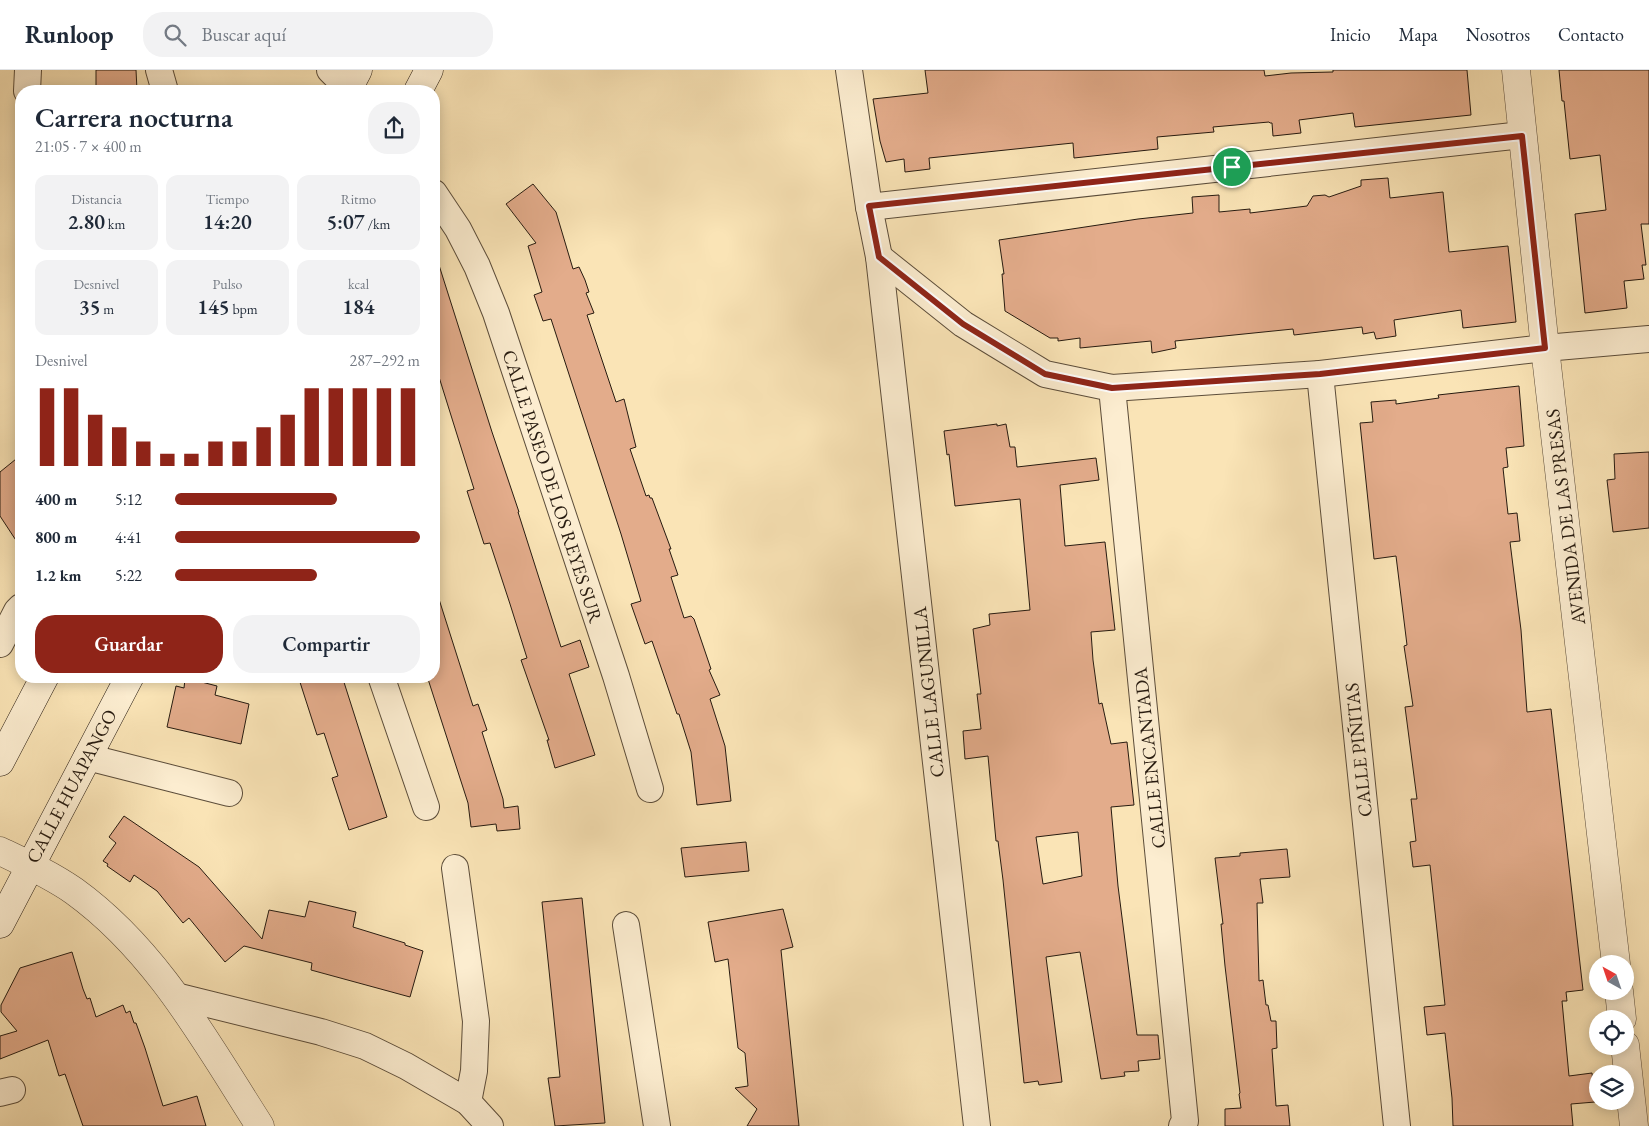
<!DOCTYPE html>
<html lang="es">
<head>
<meta charset="utf-8">
<style>
	body { margin:0; font-family:"EB Garamond",serif; background:#f2f2f3; color:#1f2937; height:100vh; display:flex; flex-direction:column; font-size:19px; white-space:nowrap }
	* { box-sizing:border-box; margin:0 }
	p { font-size:16px; color:#747a83 }
	.icon { flex:none; width:28px; height:28px; fill:none; stroke:currentColor; stroke-width:2; stroke-linecap:round; stroke-linejoin:round }
	.map { position:relative; flex:1; overflow:hidden }
	.sheet { position:absolute; left:15px; top:15px; width:425px; height:598px; display:flex; flex-direction:column; background:#fff; border-radius:20px; box-shadow:0 2px 12px #0003 }
	.sheet>* { flex:none }
	.needle { width:32px; rotate:320deg }
	.controls { position:absolute; left:1589px; top:885px; display:grid; gap:10px }
	.controls a { display:grid; place-items:center; width:45px; height:45px; border-radius:50%; background:#fff; box-shadow:0 2px 12px #0003; font-size:25px }
	.pin { position:absolute; display:grid; place-items:center; width:42px; height:42px; color:#fff; margin:-21px; border:2px solid #fff; border-radius:50%; box-shadow:0 1px 5px #0007 }
	.round { display:grid; place-items:center; flex:none; width:52px; height:52px; border-radius:20px; background:#f2f2f3 }
	.summary { display:flex; align-items:center; justify-content:space-between; height:85px; padding:0 20px }
	h1 { font-size:28px; font-weight:600; line-height:38px }
	.figures { display:grid; grid-template-columns:repeat(3,1fr); gap:8px; height:85px; padding:5px 20px }
	.figures div { display:grid; align-content:center; border-radius:12px; background:#f2f2f3; text-align:center }
	.figures b { font-size:21px; font-weight:600 }
	.figures small { font-size:14px; font-weight:400 }
	.figures p { font-size:14px }
	.chart { height:140px; padding:10px 20px }
	.chart p { display:flex; justify-content:space-between }
	.chart svg { width:100%; height:90px; margin-top:5px; stroke:#8f2418; stroke-width:6 }
	.action { display:flex; gap:10px; margin-top:auto; padding:10px 20px }
	.action a { flex:1; height:58px; border-radius:20px; background:#8f2418; color:#fff; font-size:20px; font-weight:600; line-height:58px; text-align:center }
	.action a+a { background:#f2f2f3; color:#1f2937 }
	ul { padding:0 20px; list-style:none; font-size:16px }
	li { display:grid; grid-template-columns:80px 60px 1fr; align-items:center; height:38px }
	li i { height:12px; border-radius:6px; background:#8f2418 }
	header { display:flex; align-items:center; gap:30px; box-sizing:border-box; height:70px; padding:0 25px; background:#fff; border-bottom:1px solid #e0e1e3 }
	header strong { font-size:24px }
	nav { display:flex; gap:28px; margin-inline-start:auto; font-size:18px }
	.search { width:350px; height:45px; background:#f2f2f3; display:flex; align-items:center; gap:12px; box-sizing:border-box; padding:0 18px; border-radius:20px; color:#747a83; font-size:19px }
	.map>svg:first-child { display:block }
</style>
</head>
<body>
<header>
<strong>Runloop</strong>
<div class="search"><svg class="icon" aria-label="search" viewBox="0 0 24 24"><circle cx="10" cy="10" r="6"/><path d="M15 15l6 6"/></svg>Buscar aquí</div>
<nav><a>Inicio</a><a>Mapa</a><a>Nosotros</a><a>Contacto</a></nav>
</header>
<div class="map">
<svg width="1649" height="1056" viewBox="0 0 1649 1056">
	<rect width="100%" height="100%" fill="#fae4b6"/>
	<filter id="stains"><feTurbulence type="fractalNoise" baseFrequency=".004" numOctaves="4"/><feColorMatrix values="0 0 0 0 .2 0 0 0 0 .09 0 0 0 0 .02 0 0 0 .5 -.17"/></filter>
	<radialGradient id="worn" r=".72"><stop offset=".6" stop-color="#630" stop-opacity="0"/><stop offset="1" stop-color="#630" stop-opacity=".3"/></radialGradient>
	<g fill="#e3ac8b" stroke="#271b10" fill-rule="evenodd">
		<path d="M96,0H136L137,20L130,21H96Z"/>
		<path d="M925,0H1264L1265,6L1291,3L1333,2V0H1467L1471,45L1355,57L1353,43L1299,50L1301,63L1273,66L1272,53H1270L1269,52L1213,57L1214,62L1157,67L1158,79L1074,88L1073,73L929,88L930,99L905,102L904,89L886,92L880,71L873,29L928,23Z"/>
		<path d="M1559,0H1649V154H1641L1646,195H1642L1644,209L1624,211L1627,238L1585,243L1575,144L1606,140L1603,113L1600,85L1570,89L1564,31H1562Z"/>
		<path d="M1388,108L1390,128L1443,122L1449,182L1508,176L1516,252L1463,258L1461,240L1394,250L1396,266L1376,269L1374,262L1363,264L1362,257L1294,265L1293,259L1175,271L1176,278L1152,283L1151,271L1080,278V268L1058,271V268H1050L1005,241L1002,204H1004L999,170L1138,149L1193,143L1192,127L1219,125V142L1250,139V143L1307,136L1313,126L1325,125L1329,127L1361,116V110Z"/>
		<path d="M533,114L556,142L573,199L579,197L585,210L589,222L586,223L594,243L587,245L616,332L624,329L636,377L630,379L646,426L649,425L650,428H652L671,479H669L678,505L671,507L684,548L691,546L694,549L711,599L709,600L720,625L710,629L725,676L731,731L697,735L691,682L679,644H677L652,571L645,574L631,534L641,531L621,464L551,249L543,251L534,225L542,222L528,176L536,173L506,134Z"/>
		<path d="M438,192L492,362L519,442H518L561,577L580,570L589,597L569,604L595,685L555,698L547,670H549L521,590L527,588L510,534L490,473L484,474L467,421L474,419L434,291V193Z"/>
		<path d="M1519,316L1524,376L1506,378L1508,397L1503,398L1508,444L1517,443L1520,471L1510,472L1521,560L1527,642L1551,639L1583,920L1566,922L1567,931H1562L1569,1006L1592,1003L1595,1032L1571,1034L1573,1056H1453L1452,1028L1445,963L1427,965L1424,937L1445,935L1430,795L1413,797L1410,772L1416,771L1411,729H1417L1405,637L1413,636L1404,576L1407,575L1396,486L1374,489L1360,353L1373,352L1371,332L1396,330V334L1439,328L1438,325Z"/>
		<path d="M997,354V356L1006,354L1010,377H1015L1017,397L1096,388L1099,410L1060,415L1065,476L1105,472L1115,560L1091,562L1093,590L1099,634L1102,633L1111,674L1127,672L1134,735L1111,737L1118,816L1137,965H1158L1160,989L1138,991L1139,1001L1124,1002L1125,1006L1101,1009L1080,882L1046,887L1062,1012L1039,1015L1038,1011L1024,1013L1003,810L998,771H996L988,686L965,689L963,661L981,659L977,624H981L973,559L990,555L989,544L1030,540L1020,429L955,436L949,384L947,385L944,361ZM1078,762L1082,806L1043,814L1036,767Z"/>
		<path d="M1649,382V458L1613,462L1607,410L1615,409L1614,384Z"/>
		<path d="M21,385V478L0,446V402Z"/>
		<path d="M438,526L473,636L478,634L487,660L482,662L503,729L504,738L518,736L520,759L497,761L496,754L471,757L468,733L427,606H434V527Z"/>
		<path d="M298,606H342L387,747L349,760L332,708L338,706L324,663L317,665Z"/>
		<path d="M185,609L190,610V609L217,616L215,625L249,634L241,674L167,657L176,616L184,618Z"/>
		<path d="M124,746L199,797L262,869L269,840L305,847L309,831L356,842L353,857L405,873V875L423,881L410,927L311,900L312,893L244,876L225,892L189,848L183,853L157,821L134,805L130,812L107,796L108,794L103,791L116,773L109,767Z"/>
		<path d="M746,772L749,801L685,807L681,778Z"/>
		<path d="M1287,779L1290,807L1260,809L1263,833H1257L1259,911L1263,910L1266,935H1268L1271,951H1276L1277,978L1272,979L1276,1036L1288,1035L1290,1056H1225V1039L1241,1038L1239,1024L1240,1023L1225,896L1221,854H1223L1215,788L1240,786V783Z"/>
		<path d="M582,828L605,1053L555,1056L548,1008L560,1007L542,832Z"/>
		<path d="M783,839L793,877L781,880L799,1056H747L757,1039L735,1018L748,1016L745,983L738,978L728,889L715,892L708,852Z"/>
		<path d="M72,882L83,919L87,929L90,928L96,947L123,935L126,943L130,941L134,953H136L145,978L163,1036L197,1026L206,1056H83L65,1004L59,1006L48,970L0,989V966L17,961L1,942V935L20,898Z"/>
	</g>
	<g fill="none" stroke-linecap="round" stroke-linejoin="round">
		<g stroke="#5c4d3a" stroke-width="28">
			<g id="minor">
				<path d="M159,0L165,21"/>
				<path d="M330,0L351,21"/>
				<path d="M849,0L869,137L879,187L977,1056"/>
				<path d="M27,21L28,0"/>
				<path d="M434,123L458,159L477,196L496,243L616,606L650,719"/>
				<path d="M869,137L1522,65"/>
				<path d="M879,187L963,254L1045,304L1112,318L1320,304L1545,278L1649,269"/>
				<path d="M1320,304L1397,1056"/>
				<path d="M1112,318L1185,1051L1182,1056"/>
				<path d="M0,574L17,541L21,537"/>
				<path d="M381,606L426,737"/>
				<path d="M87,687L229,723"/>
				<path d="M455,798L476,951L474,1001L468,1032"/>
				<path d="M626,855L657,1056"/>
				<path d="M176,926L321,962L365,976L406,996L468,1032L490,1056"/>
				<path d="M0,1023L12,1020"/>
			</g>
		</g>
		<g stroke="#5c4d3a" stroke-width="29">
			<g id="tertiary">
				<path d="M1516,0L1545,278L1616,894"/>
				<path d="M0,781C25,793 51,805 74,821C157,881 206,972 260,1056"/>
				<path d="M1619,921L1622,949"/>
				<path d="M1625,975L1634,1056"/>
			</g>
		</g>
		<g stroke="#271b10" stroke-width="29">
			<g id="secondary">
				<path d="M347,21L358,0"/>
				<path d="M418,21L429,0"/>
				<path d="M0,692L45,606"/>
				<path d="M0,854L130,606"/>
			</g>
		</g>
		<use href="#minor" stroke="#fcedd0" stroke-width="26"/>
		<use href="#tertiary" stroke="#fcedd0" stroke-width="28"/>
		<use href="#secondary" stroke="#fcedd0" stroke-width="28"/>
	</g>
	<g fill="none" stroke-linecap="round" stroke-linejoin="round">
		<g stroke="#fff" stroke-width="10">
			<path id="route" d="M1522,66L1545,278L1320,304L1112,318L1045,304L963,254L879,187L869,136Z"/>
		</g>
		<use href="#route" stroke="#8f2418" stroke-width="6"/>
	</g>
	<g text-anchor="middle" stroke-width="4" stroke-linejoin="round" paint-order="stroke">
		<g font-size="19" fill="#271b10" stroke="#fcedd0">
			<text transform="translate(553 416) rotate(72)" y="7">CALLE PASEO DE LOS REYES SUR</text>
			<text transform="translate(1565 447) rotate(-97)" y="7">AVENIDA DE LAS PRESAS</text>
			<text transform="translate(928 622) rotate(-96)" y="7">CALLE LAGUNILLA</text>
			<text transform="translate(1358 680) rotate(-96)" y="7">CALLE PIÑITAS</text>
			<text transform="translate(1149 688) rotate(-96)" y="7">CALLE ENCANTADA</text>
			<text transform="translate(71 716) rotate(-62)" y="7">CALLE HUAPANGO</text>
		</g>
	</g>
	<rect width="100%" height="100%" filter="url(#stains)"/>
	<rect width="100%" height="100%" fill="url(#worn)"/>
</svg>
<div class="controls">
<a><svg class="needle" viewBox="-14 -14 28 28"><path d="M0-13l5 13h-10z" fill="#e53935"/><path d="M0 13l5-13h-10z" fill="#747a83"/></svg></a>
<a><svg class="icon" aria-label="locate" viewBox="0 0 24 24"><circle cx="12" cy="12" r="6"/><path d="M12 2v4M12 18v4M2 12h4M18 12h4"/></svg></a>
<a><svg class="icon" aria-label="layers" viewBox="0 0 24 24"><path d="M12 4l9 5-9 5-9-5zM3 14l9 5 9-5"/></svg></a>
</div>
<div class="pin" style="left:1232px;top:97px;background:#1e9e55"><svg class="icon" aria-label="arrive" viewBox="0 0 24 24"><path d="M6 21V4h12l-3 4 3 4H6"/></svg></div>
<section class="sheet">
<div class="summary"><div><h1>Carrera nocturna</h1><p>21:05 · 7 × 400 m</p></div><a class="round"><svg class="icon" aria-label="share" viewBox="0 0 24 24"><path d="M12 15V3M7 8l5-5 5 5M5 13v7h14v-7"/></svg></a></div>
<div class="figures">
<div><p>Distancia</p><b>2.80<small> km</small></b></div>
<div><p>Tiempo</p><b>14:20</b></div>
<div><p>Ritmo</p><b>5:07<small> /km</small></b></div>
</div>
<div class="figures">
<div><p>Desnivel</p><b>35<small> m</small></b></div>
<div><p>Pulso</p><b>145<small> bpm</small></b></div>
<div><p>kcal</p><b>184</b></div>
</div>
<div class="chart"><p><span>Desnivel</span>287–292 m</p>
<svg viewBox="0 0 160 44" preserveAspectRatio="none"><path d="M5 44V6M15 44V6M25 44V19M35 44V25M45 44V32M55 44V38M65 44V38M75 44V32M85 44V32M95 44V25M105 44V19M115 44V6M125 44V6M135 44V6M145 44V6M155 44V6"/></svg>
</div>
<ul>
<li><b>400 m</b>5:12<i style="width:66%"></i></li>
<li><b>800 m</b>4:41<i style="width:100%"></i></li>
<li><b>1.2 km</b>5:22<i style="width:58%"></i></li>
</ul>
<div class="action"><a>Guardar</a><a>Compartir</a></div>
</section>
</div>
</body>
</html>
